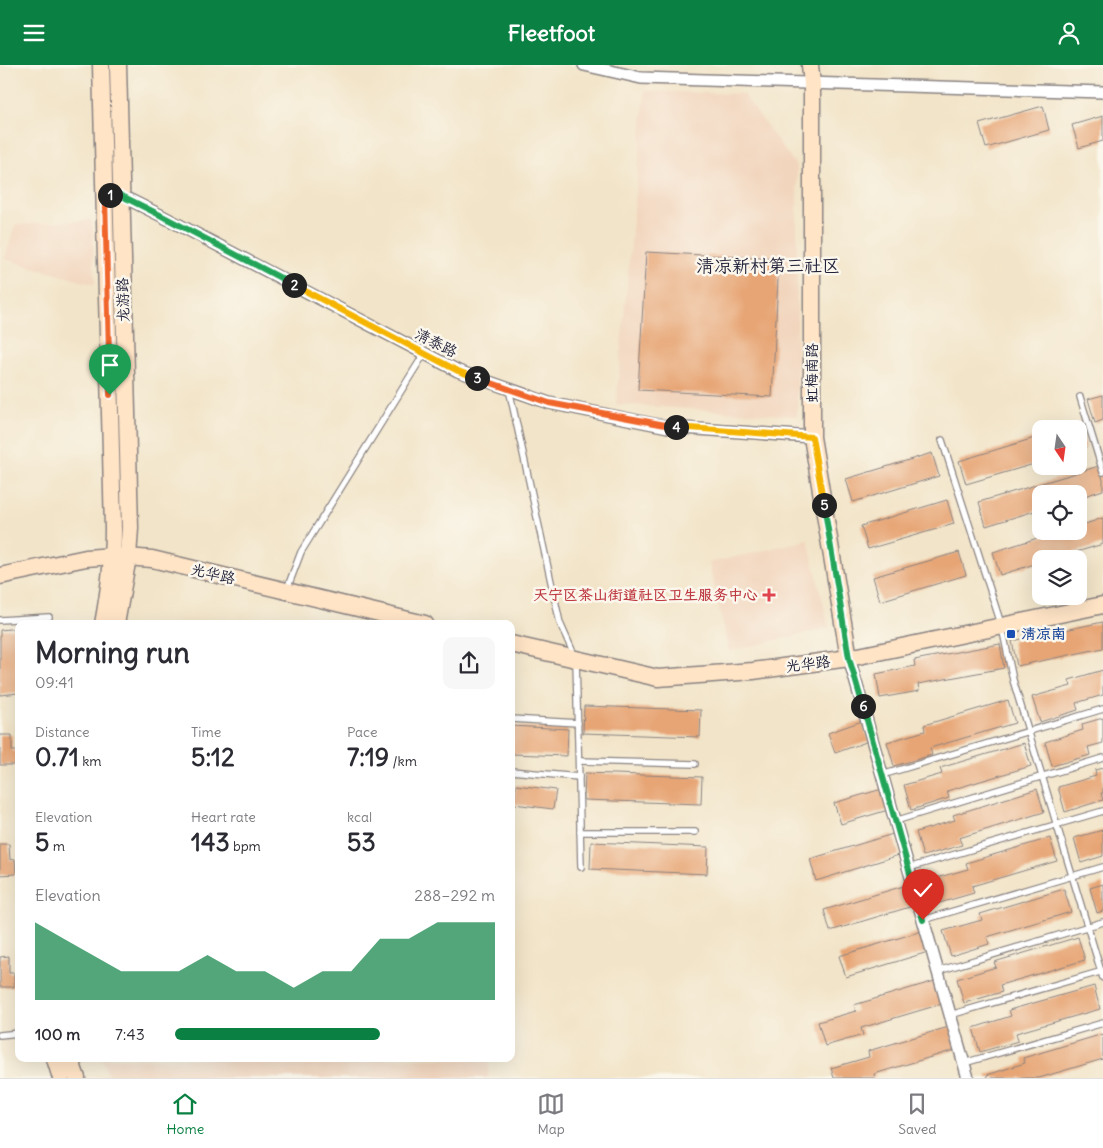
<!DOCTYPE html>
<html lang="en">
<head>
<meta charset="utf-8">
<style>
	body { margin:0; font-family:Delius,"LXGW WenKai TC",sans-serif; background:#f7f7f7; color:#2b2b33; height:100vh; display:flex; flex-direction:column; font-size:19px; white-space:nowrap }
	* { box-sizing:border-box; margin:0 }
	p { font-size:16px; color:#7c7c81 }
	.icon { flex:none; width:28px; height:28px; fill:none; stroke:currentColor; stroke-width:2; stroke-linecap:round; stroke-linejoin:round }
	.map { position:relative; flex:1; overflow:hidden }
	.sheet { position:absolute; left:15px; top:555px; width:500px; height:442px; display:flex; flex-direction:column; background:#fff; border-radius:10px; box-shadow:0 5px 20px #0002 }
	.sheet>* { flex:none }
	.needle { width:32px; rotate:167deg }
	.controls { position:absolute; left:1032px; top:355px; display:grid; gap:10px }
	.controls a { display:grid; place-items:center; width:55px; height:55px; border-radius:10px; background:#fff; box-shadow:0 5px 20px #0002; font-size:25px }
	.pin { position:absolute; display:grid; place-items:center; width:42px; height:42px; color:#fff; margin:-51px -21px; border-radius:50% 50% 50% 0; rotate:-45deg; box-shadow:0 0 5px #0007 }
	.pin .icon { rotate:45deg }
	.km { position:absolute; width:25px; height:25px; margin:-12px; border-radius:50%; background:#222; color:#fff; font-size:14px; line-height:25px; text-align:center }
	.round { display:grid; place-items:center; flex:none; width:52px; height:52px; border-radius:10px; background:#f7f7f7 }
	.head { display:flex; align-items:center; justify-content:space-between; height:85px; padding:0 20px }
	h1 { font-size:28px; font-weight:700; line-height:38px }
	.metrics { display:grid; grid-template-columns:repeat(3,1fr); gap:8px; height:85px; padding:5px 20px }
	.metrics div { display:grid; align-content:center }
	.metrics b { font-size:25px; font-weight:700 }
	.metrics small { font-size:14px; font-weight:400 }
	.metrics p { font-size:14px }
	.chart { height:140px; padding:10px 20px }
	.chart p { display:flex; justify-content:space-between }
	.chart svg { width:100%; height:90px; margin-top:5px; fill:#0b8043; opacity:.7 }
	ul { padding:0 20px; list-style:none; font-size:16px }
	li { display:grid; grid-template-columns:80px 60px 1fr; align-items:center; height:38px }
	li i { height:12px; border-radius:6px; background:#0b8043 }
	header { display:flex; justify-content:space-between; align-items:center; height:65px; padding:0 20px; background:#0b8043; color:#fff; font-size:22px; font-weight:700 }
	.tab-bar { display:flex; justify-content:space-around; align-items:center; height:70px; border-top:1px solid #e1e1e2; background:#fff; font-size:14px; color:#7c7c81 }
	.tab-bar a { display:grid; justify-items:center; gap:2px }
	.tab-bar .selected { color:#0b8043 }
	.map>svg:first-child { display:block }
</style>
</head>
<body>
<header><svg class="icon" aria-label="menu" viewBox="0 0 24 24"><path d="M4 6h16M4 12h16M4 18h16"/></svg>Fleetfoot<svg class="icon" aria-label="person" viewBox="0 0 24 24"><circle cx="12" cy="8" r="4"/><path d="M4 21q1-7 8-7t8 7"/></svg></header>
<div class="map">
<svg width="1103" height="1013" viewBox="0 0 1103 1013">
	<rect width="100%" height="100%" fill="#fbf7ec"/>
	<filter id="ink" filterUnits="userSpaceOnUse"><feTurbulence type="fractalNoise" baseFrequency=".02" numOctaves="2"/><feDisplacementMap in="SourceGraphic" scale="10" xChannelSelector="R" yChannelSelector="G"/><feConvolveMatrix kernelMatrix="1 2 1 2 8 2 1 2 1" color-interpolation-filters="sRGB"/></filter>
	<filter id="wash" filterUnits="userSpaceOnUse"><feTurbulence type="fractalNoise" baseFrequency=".0096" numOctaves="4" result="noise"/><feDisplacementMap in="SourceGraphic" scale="20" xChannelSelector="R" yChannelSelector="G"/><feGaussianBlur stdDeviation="1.12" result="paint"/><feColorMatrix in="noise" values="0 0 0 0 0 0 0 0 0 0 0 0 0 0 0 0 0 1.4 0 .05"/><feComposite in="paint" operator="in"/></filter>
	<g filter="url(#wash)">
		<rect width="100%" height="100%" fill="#f2e4c8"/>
		<g fill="#f2d5bd">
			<path d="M645,26L743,29L797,102V351L616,339Z"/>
			<path d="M92,155L95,220L5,194L15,160Z"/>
			<path d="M808,475L829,563L729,586L709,498Z"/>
			<path d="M102,994H489L488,1013H109Z"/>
		</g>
		<g id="blocks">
			<g fill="#e7a574">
				<path d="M1043,41L1049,65L986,83L979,59Z"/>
				<path d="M1103,51V76L1079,83L1072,60Z"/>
				<path d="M646,187L779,194L772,332L638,325Z"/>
				<path d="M1103,330V355L1095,358L1088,334Z"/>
				<path d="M1079,360L1086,383L1079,385V364L1068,363Z"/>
				<path d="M1041,371V397L966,419L959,396Z"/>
				<path d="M932,388L939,411L853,437L846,414Z"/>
				<path d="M1099,401L1103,415V425L1079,433V429H1041V444L986,461L979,437Z"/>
				<path d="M947,435L954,459L868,484L861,461Z"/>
				<path d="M1103,453V479L1053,494H1041V497L1000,510L993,487L1060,466H1079V461Z"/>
				<path d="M959,487L966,510L880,536L873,512Z"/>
				<path d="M1103,557V583L1017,601L1012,576Z"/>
				<path d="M19,563V628L0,630V565Z"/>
				<path d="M1000,579L1004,603L918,619L919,626L880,633L876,609L915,601L914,595Z"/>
				<path d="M1103,605V630L1076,638L1078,645L1040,657L1032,632L1071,621L1069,615Z"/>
				<path d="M1008,635L1015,658L930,683L932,690L894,701L887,677L925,666L924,660Z"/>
				<path d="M584,641L701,645L700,672L583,668Z"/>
				<path d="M1103,653V678L1088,682L1090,690L1052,701L1045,677L1083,665L1082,659Z"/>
				<path d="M862,656L869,676L835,688L828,668Z"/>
				<path d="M511,661L568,664L567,691L511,689Z"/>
				<path d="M0,670H12V686H17L16,700H0Z"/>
				<path d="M1024,678L1031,701L947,726L949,733L911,745L904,720L942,709L940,703Z"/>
				<path d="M1103,703V728H1101L1103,735L1065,747L1058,722L1096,711L1095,705Z"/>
				<path d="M585,708L702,712L701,739L584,735Z"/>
				<path d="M516,720L556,725L553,744L514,739Z"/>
				<path d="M882,724L888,745L841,759L834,738Z"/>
				<path d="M1037,724L1044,747L959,773L962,780L923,791L916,767L955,755L953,750Z"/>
				<path d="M1103,765V791L1081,798L1074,773Z"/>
				<path d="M893,769L899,790L816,816L810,794Z"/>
				<path d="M1050,773L1057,796L972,821L974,828L936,839L929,815L968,804L966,798Z"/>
				<path d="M591,777L708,782L707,809L590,804Z"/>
				<path d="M0,779H9L10,795L15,794L16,809L0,810Z"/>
				<path d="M1103,819V846L1097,848L1090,823Z"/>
				<path d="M907,820L913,841L830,866L824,845Z"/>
				<path d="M1064,824L1071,847L987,872L989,879L951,891L943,866L982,855L980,849Z"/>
				<path d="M922,866L928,887L846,912L839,891Z"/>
				<path d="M1078,872L1085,895L1000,920L1002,927L964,938L957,914L996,902L994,897Z"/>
				<path d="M9,891V908H14V922H0V892Z"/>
				<path d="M938,915L945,938L861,963L863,970L825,981L818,957L856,946L854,940Z"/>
				<path d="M1094,921L1100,944L1016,968L1018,976L980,987L973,963L1011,951L1009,945Z"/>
				<path d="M952,961L958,984L874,1009L875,1013H834L831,1003L869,992L868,986Z"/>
				<path d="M1103,969V994L1039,1013H988L987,1010L1025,998L1023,993Z"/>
			</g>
		</g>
	</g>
	<g filter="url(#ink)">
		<use href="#blocks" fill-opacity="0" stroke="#8a8382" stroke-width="1"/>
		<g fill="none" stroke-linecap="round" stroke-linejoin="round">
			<g stroke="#8a8382" stroke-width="8">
				<g id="lane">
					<path d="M509,324L560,558L576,594L581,802"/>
					<path d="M1080,332L1103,407"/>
					<path d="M942,375L1002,562L1013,615L1103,913"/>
					<path d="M287,524L301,487L424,289"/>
					<path d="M0,555L49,552"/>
					<path d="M511,654L578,658"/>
					<path d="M579,696L695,699"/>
					<path d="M511,706L579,712"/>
					<path d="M882,710L1103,644"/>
					<path d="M895,756L1103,693"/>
					<path d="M580,767H695"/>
					<path d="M908,803L1103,746"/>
					<path d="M923,855L1103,802"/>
					<path d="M938,906L1103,857"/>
					<path d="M950,950L1103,906"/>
					<path d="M0,970L19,968"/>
					<path d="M964,998L1103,958"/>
				</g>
			</g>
			<g stroke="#8a8382" stroke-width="14">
				<g id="street">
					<path d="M584,0L641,13L1103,27"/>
					<path d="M115,130H120L160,150L458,306L549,338L668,362L812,372"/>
					<path d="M849,593L968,1013"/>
				</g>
			</g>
			<g stroke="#8a8382" stroke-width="19">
				<g id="secondary">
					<path d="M101,0L113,464C113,496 109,527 103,559"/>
					<path d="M810,0L812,19V372L849,593"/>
					<path d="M0,511L86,493L113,491L152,494L425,559"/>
					<path d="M116,559L128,492L130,463L118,0"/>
					<path d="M511,579L658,613L753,606L849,593L1103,540"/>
					<path d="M55,994L61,1013"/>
					<path d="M70,994L77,1013"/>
				</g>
			</g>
			<use href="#lane" stroke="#fff" stroke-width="5.5"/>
			<use href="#street" stroke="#fff" stroke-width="11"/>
			<use href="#secondary" stroke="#ffe4c6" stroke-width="16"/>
		</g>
	</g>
	<g fill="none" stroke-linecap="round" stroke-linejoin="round" filter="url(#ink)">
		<g stroke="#fff" stroke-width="10">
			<path id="split-1" d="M110,330L105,130H110"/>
		</g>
		<g stroke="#fff" stroke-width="10">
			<path id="split-2" d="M110,130H120L160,150L294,220"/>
		</g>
		<g stroke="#fff" stroke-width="10">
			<path id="split-3" d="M294,220L458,306L477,313"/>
		</g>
		<g stroke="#fff" stroke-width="10">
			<path id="split-4" d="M477,313L549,338L676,362"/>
		</g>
		<g stroke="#fff" stroke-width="10">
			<path id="split-5" d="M676,362L812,372L824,440"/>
		</g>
		<g stroke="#fff" stroke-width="10">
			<path id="split-6" d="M824,440L849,593L863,641"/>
		</g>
		<g stroke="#fff" stroke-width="10">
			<path id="split-7" d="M863,641L923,855"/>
		</g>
		<use href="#split-1" stroke="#f0652b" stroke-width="6"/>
		<use href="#split-2" stroke="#22a559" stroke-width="6"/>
		<use href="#split-3" stroke="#f5b400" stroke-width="6"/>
		<use href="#split-4" stroke="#f0652b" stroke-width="6"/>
		<use href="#split-5" stroke="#f5b400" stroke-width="6"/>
		<use href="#split-6" stroke="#22a559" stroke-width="6"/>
		<use href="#split-7" stroke="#22a559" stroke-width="6"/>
	</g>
	<path fill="#e0444e" stroke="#fbf7ec" stroke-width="2" d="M766.5 522.5h5v5h5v5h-5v5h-5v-5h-5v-5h5z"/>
	<rect fill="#1a4fb4" stroke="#fbf7ec" stroke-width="2" x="1006" y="564" width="10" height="10" rx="2.5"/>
	<g text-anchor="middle" stroke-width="5" stroke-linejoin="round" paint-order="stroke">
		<g font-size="15" fill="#22223b" stroke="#fbf7ec">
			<text transform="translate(123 235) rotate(-92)" y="5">龙游路</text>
			<text transform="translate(436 278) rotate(27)" y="5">清泰路</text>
			<text transform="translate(812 308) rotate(-90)" y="5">虹梅南路</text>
			<text transform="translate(213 509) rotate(13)" y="5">光华路</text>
			<text transform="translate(808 599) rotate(-7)" y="5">光华路</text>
		</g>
		<g font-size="15" font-weight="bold" fill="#be3a42" stroke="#fbf7ec" text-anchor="end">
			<text x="758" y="535">天宁区茶山街道社区卫生服务中心</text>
		</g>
		<g font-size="15" font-weight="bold" fill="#164399" stroke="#fbf7ec" text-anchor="start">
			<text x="1021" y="574">清凉南</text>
		</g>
		<g font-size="18" fill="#22223b" stroke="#fbf7ec">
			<text x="768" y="207">清凉新村第三社区</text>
		</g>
	</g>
</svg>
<div class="controls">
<a><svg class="needle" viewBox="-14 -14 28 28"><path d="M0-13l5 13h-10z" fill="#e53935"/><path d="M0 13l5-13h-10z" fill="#7c7c81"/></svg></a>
<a><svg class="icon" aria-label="locate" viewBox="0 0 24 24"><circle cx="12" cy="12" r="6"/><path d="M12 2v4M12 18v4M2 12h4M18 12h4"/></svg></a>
<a><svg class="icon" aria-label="layers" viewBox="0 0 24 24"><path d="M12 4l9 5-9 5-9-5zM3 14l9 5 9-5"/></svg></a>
</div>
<div class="pin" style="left:110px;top:330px;background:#1e9e55"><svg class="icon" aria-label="arrive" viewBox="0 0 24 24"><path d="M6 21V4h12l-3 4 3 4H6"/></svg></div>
<div class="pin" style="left:923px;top:855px;background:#d93025"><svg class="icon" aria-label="check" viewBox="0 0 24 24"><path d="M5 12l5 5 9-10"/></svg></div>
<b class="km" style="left:110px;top:130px">1</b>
<b class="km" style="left:294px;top:220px">2</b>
<b class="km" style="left:477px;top:313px">3</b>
<b class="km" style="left:676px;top:362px">4</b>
<b class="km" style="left:824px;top:440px">5</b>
<b class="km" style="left:863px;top:641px">6</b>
<section class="sheet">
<div class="head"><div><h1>Morning run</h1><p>09:41</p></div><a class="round"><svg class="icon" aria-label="share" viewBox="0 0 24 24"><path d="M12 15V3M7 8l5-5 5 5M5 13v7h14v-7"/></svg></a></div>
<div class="metrics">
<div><p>Distance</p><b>0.71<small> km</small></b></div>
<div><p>Time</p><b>5:12</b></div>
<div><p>Pace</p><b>7:19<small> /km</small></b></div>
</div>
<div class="metrics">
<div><p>Elevation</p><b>5<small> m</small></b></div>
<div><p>Heart rate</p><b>143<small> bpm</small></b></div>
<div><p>kcal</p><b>53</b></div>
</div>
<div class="chart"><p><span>Elevation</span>288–292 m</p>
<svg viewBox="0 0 160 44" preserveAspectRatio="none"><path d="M0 44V6L10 14L20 22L30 30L40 30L50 30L60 22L70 30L80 30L90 38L100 30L110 30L120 14L130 14L140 6L150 6L160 6V44z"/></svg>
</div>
<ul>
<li><b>100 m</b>7:43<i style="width:64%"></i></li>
</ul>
</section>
</div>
<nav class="tab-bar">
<a class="selected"><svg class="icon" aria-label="home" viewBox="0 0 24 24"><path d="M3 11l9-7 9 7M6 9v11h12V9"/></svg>Home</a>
<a><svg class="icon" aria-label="map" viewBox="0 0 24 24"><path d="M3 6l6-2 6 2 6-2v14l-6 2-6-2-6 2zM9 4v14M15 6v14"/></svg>Map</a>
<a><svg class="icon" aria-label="saved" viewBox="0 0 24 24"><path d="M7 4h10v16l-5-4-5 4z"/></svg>Saved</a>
</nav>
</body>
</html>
